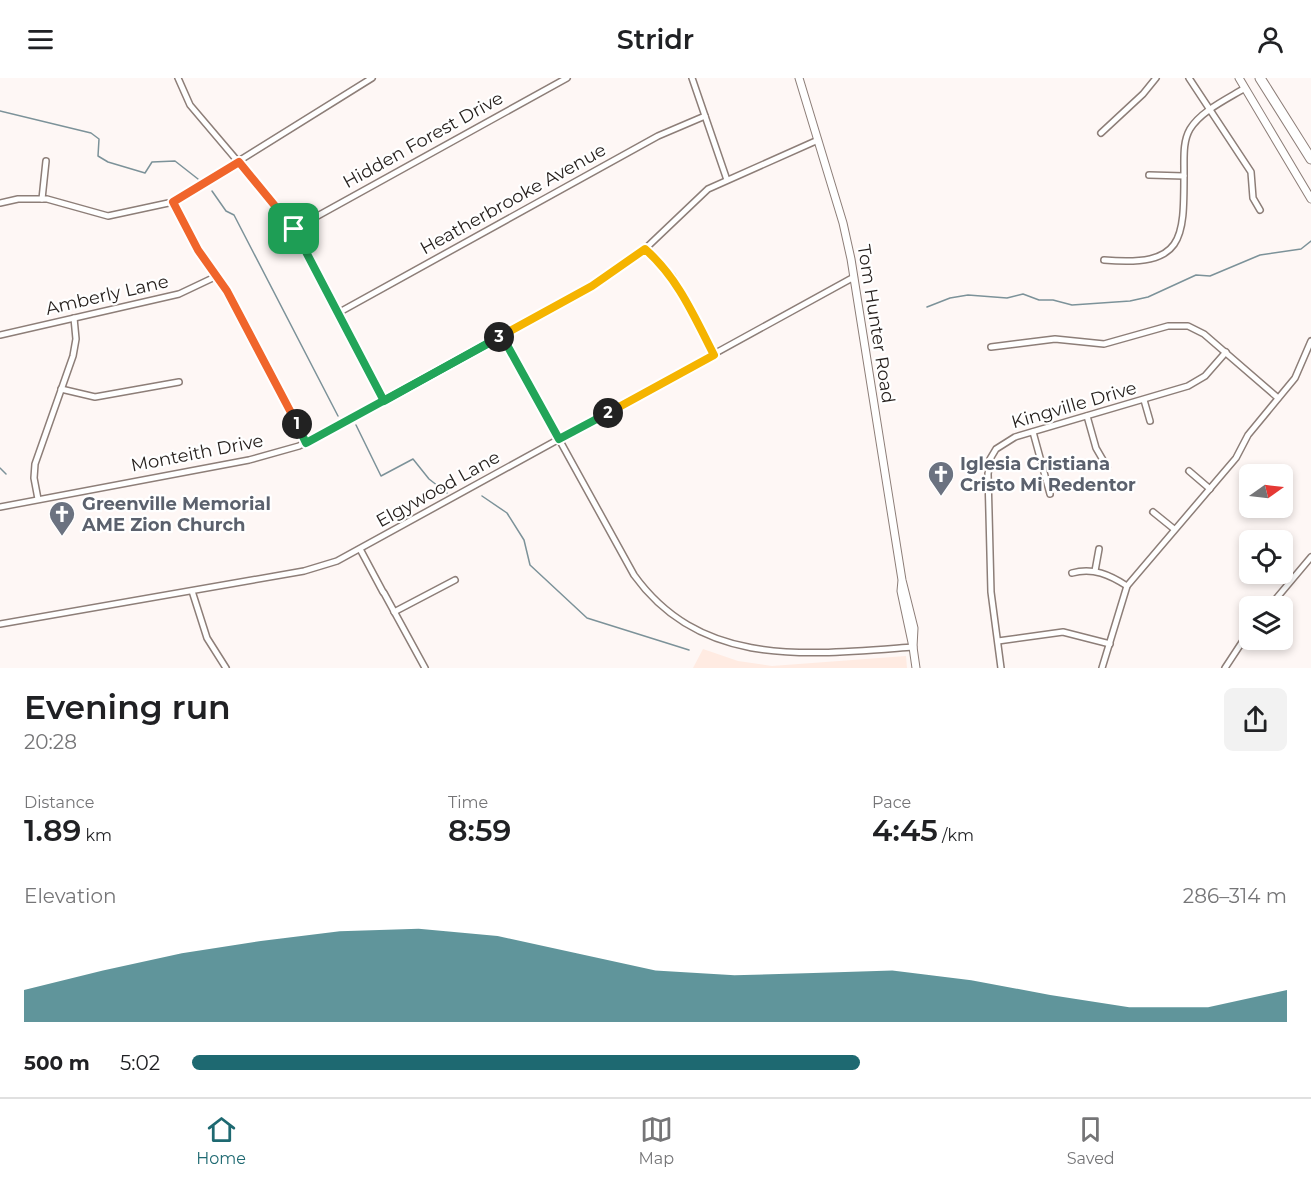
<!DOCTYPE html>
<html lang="en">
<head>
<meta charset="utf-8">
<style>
	body { margin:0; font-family:Montserrat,sans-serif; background:#f2f2f2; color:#202124; height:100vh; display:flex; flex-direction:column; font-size:22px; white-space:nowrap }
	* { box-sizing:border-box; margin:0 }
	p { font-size:20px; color:#757577 }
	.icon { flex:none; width:33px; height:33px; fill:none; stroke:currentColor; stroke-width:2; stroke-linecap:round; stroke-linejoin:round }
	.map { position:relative; height:590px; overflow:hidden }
	.sheet { display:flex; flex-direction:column; background:#fff; flex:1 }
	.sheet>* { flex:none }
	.needle { width:39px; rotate:76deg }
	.buttons { position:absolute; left:1239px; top:386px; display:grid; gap:12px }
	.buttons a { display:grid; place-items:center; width:54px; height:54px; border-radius:9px; background:#fff; box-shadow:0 3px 9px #0003; font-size:30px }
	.pin { position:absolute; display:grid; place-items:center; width:51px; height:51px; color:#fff; margin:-26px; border-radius:12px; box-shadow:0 3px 9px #0006 }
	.km { position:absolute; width:30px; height:30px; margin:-15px; border-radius:50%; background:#222; color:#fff; font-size:16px; line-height:30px; text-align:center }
	.round { display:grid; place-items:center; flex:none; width:63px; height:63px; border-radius:9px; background:#f2f2f2 }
	.head { display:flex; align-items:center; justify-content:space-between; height:102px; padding:0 24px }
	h1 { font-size:33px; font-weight:600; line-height:45px }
	.figures { display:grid; grid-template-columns:repeat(3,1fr); gap:9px; height:102px; padding:6px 24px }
	.figures div { display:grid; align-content:center }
	.figures b { font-size:30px; font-weight:600 }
	.figures small { font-size:16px; font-weight:400 }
	.figures p { font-size:16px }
	.chart { height:168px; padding:12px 24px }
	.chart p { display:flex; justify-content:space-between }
	.chart svg { width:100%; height:108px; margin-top:6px; fill:#1e6971; opacity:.7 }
	ul { padding:0 24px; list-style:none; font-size:20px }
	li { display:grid; grid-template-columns:96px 72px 1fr; align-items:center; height:45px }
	li i { height:15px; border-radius:8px; background:#1e6971 }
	header { display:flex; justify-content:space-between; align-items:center; height:78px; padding:0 24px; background:#fff; font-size:27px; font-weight:600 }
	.menu { display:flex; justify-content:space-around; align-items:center; height:84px; border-top:2px solid #e0e0e0; background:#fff; font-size:16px; color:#757577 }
	.menu a { display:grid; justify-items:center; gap:3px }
	.menu .current { color:#1e6971 }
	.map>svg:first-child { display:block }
</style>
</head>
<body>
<header><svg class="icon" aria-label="menu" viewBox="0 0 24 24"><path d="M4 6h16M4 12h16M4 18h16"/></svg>Stridr<svg class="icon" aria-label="person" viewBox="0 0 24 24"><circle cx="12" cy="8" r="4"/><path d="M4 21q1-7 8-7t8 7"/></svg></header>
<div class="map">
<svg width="1311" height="590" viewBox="0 0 1311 590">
	<rect width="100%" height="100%" fill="#fef7f5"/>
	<path fill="#ffebe2" d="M703,571L738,583L772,588L906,578L907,590H693Z"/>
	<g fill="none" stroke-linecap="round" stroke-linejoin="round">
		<g stroke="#7c9299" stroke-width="1.5">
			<path d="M0,33L91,55L99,61L98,78L108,84L145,95L152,84L175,83L198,101"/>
			<path d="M212,113L226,133L234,137L338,338"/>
			<path d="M927,229L950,220L968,217L1007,220L1023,216L1039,222H1053L1072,227L1130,223L1148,219L1196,197L1210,198L1260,177L1301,171L1311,163"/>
			<path d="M356,347L381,398L413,381L429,401L447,415"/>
			<path d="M0,390L6,396"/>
			<path d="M482,418L507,435L524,462L530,487L587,540L689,572"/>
		</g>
		<g stroke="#8d7e78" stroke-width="8">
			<g id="minor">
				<path d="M178,0L190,27L291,146L384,323"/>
				<path d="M692,0L727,102"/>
				<path d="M1189,0L1251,94L1253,120L1260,132"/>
				<path d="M1101,55L1143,16L1156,0"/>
				<path d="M1149,97L1184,98"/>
				<path d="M42,121L46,83"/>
				<path d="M173,124L198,172L227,213L306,365"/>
				<path d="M0,125L18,121H47L108,138L173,124L372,0"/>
				<path d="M294,151L567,0"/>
				<path d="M645,171L672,198L714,277"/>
				<path d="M1104,182C1185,189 1184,162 1184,92C1184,78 1183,63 1190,51C1201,33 1227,21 1245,10"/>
				<path d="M338,235L658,58L705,38"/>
				<path d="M0,257L179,216L217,198"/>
				<path d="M502,258L634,497C701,590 805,577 913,569"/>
				<path d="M991,269L1055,261L1104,266L1168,248H1188L1204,256L1278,320"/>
				<path d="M61,311L95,319L179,304"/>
				<path d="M1144,322L1150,343"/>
				<path d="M1087,338L1096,370L1107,389"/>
				<path d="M1033,354L1050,416"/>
				<path d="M1189,393L1210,411"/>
				<path d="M38,421L34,400L35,386L73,278L76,261L74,240"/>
				<path d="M0,429L249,382L299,368L603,202L646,170L708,111L818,62"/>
				<path d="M1153,434L1174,451"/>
				<path d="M360,471L383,514"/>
				<path d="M1095,493L1099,471"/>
				<path d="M1072,495C1093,489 1110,497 1127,508"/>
				<path d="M192,513L207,560L226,590"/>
				<path d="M384,515L425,590"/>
				<path d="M1270,528L1311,479"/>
				<path d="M394,534L455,502"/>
				<path d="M0,546L304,493L337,483L854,199"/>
				<path d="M998,563L1063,554L1110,566"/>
				<path d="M1001,590L991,514L988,396L990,381L996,371L1015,359L1188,308L1205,298L1226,274"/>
				<path d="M1102,590L1127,508L1236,380L1248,357L1295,300L1311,263"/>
				<path d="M1225,590L1250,552"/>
			</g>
		</g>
		<g stroke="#8d7e78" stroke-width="9">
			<g id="tertiary">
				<path d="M799,0L843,145L851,181L902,502L914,550L913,569L901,513L902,502"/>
				<path d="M1239,0L1311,121"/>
				<path d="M913,569L916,590"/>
			</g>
		</g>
		<g stroke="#8d7e78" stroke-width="11">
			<path id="motorway" d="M1260,0L1311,81"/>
		</g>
		<use href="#minor" stroke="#fff" stroke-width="5"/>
		<use href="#tertiary" stroke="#fff" stroke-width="7"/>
		<use href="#motorway" stroke="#fff" stroke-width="9"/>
	</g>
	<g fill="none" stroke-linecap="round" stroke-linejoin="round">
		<g stroke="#fff" stroke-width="12">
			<path id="split-1" d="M294,151L239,84L173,124L198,172L227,213L297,346"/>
		</g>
		<g stroke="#fff" stroke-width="12">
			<path id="split-2" d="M297,346L306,365L502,258L559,361L608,335"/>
		</g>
		<g stroke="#fff" stroke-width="12">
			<path id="split-3" d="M499,259L592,208L645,171C678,200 694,238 714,277L608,335"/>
		</g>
		<g stroke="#fff" stroke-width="12">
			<path id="split-4" d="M294,151L384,323L499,259"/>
		</g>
		<use href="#split-1" stroke="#f0652b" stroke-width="8"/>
		<use href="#split-2" stroke="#22a559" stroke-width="8"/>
		<use href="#split-3" stroke="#f5b400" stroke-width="8"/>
		<use href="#split-4" stroke="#22a559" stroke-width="8"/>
	</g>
	<defs>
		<g id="church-pin" transform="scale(1.35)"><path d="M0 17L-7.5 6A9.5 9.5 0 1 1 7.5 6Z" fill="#6b7280" stroke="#fff"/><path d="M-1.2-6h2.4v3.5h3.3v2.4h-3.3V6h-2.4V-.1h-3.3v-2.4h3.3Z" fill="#fff"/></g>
	</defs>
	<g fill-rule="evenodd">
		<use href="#church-pin" x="941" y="396"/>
		<use href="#church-pin" x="62" y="436"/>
	</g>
	<g text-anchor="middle" stroke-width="4.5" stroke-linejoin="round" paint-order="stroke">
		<g font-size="18" fill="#251f1c" stroke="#fff">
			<text transform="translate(423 62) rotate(-29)" y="6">Hidden Forest Drive</text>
			<text transform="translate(513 121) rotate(-29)" y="6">Heatherbrooke Avenue</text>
			<text transform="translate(107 217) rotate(-13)" y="6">Amberly Lane</text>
			<text transform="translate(876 246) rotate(81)" y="6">Tom Hunter Road</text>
			<text transform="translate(1074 327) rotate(-16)" y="6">Kingville Drive</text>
			<text transform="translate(197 375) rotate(-11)" y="6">Monteith Drive</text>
			<text transform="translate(438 411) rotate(-29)" y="6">Elgywood Lane</text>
		</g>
		<g font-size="18" font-weight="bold" fill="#5b616d" stroke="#fff" text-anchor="start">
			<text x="960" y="392">Iglesia Cristiana<tspan x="960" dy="21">Cristo Mi Redentor</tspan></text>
			<text x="82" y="432">Greenville Memorial<tspan x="82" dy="21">AME Zion Church</tspan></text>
		</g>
	</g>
</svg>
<div class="buttons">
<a><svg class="needle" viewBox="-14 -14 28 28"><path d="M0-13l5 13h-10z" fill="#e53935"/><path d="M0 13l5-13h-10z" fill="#757577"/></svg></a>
<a><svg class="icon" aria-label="locate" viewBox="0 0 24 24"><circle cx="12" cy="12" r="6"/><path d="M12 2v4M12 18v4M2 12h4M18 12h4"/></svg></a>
<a><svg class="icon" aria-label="layers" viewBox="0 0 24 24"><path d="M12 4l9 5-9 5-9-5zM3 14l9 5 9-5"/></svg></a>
</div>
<div class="pin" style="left:294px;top:151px;background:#1e9e55"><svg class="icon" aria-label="arrive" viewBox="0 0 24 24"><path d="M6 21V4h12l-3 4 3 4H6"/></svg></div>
<b class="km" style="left:297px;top:346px">1</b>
<b class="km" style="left:608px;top:335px">2</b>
<b class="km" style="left:499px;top:259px">3</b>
</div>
<section class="sheet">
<div class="head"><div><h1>Evening run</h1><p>20:28</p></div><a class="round"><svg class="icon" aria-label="share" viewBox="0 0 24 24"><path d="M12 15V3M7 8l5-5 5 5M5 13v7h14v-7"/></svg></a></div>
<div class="figures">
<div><p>Distance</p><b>1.89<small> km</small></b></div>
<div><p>Time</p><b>8:59</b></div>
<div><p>Pace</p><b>4:45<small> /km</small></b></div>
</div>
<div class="chart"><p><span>Elevation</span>286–314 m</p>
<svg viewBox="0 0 160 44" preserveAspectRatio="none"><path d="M0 44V31L10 23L20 16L30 11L40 7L50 6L60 9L70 16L80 23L90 25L100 24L110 23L120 27L130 33L140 38L150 38L160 31V44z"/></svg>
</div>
<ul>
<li><b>500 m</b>5:02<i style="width:61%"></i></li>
</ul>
</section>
<nav class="menu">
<a class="current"><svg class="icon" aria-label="home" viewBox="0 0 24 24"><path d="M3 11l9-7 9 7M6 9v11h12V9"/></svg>Home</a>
<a><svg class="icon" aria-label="map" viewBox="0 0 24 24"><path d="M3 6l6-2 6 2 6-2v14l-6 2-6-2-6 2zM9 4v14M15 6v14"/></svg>Map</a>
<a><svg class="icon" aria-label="saved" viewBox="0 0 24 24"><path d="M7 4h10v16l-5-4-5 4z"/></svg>Saved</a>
</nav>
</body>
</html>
